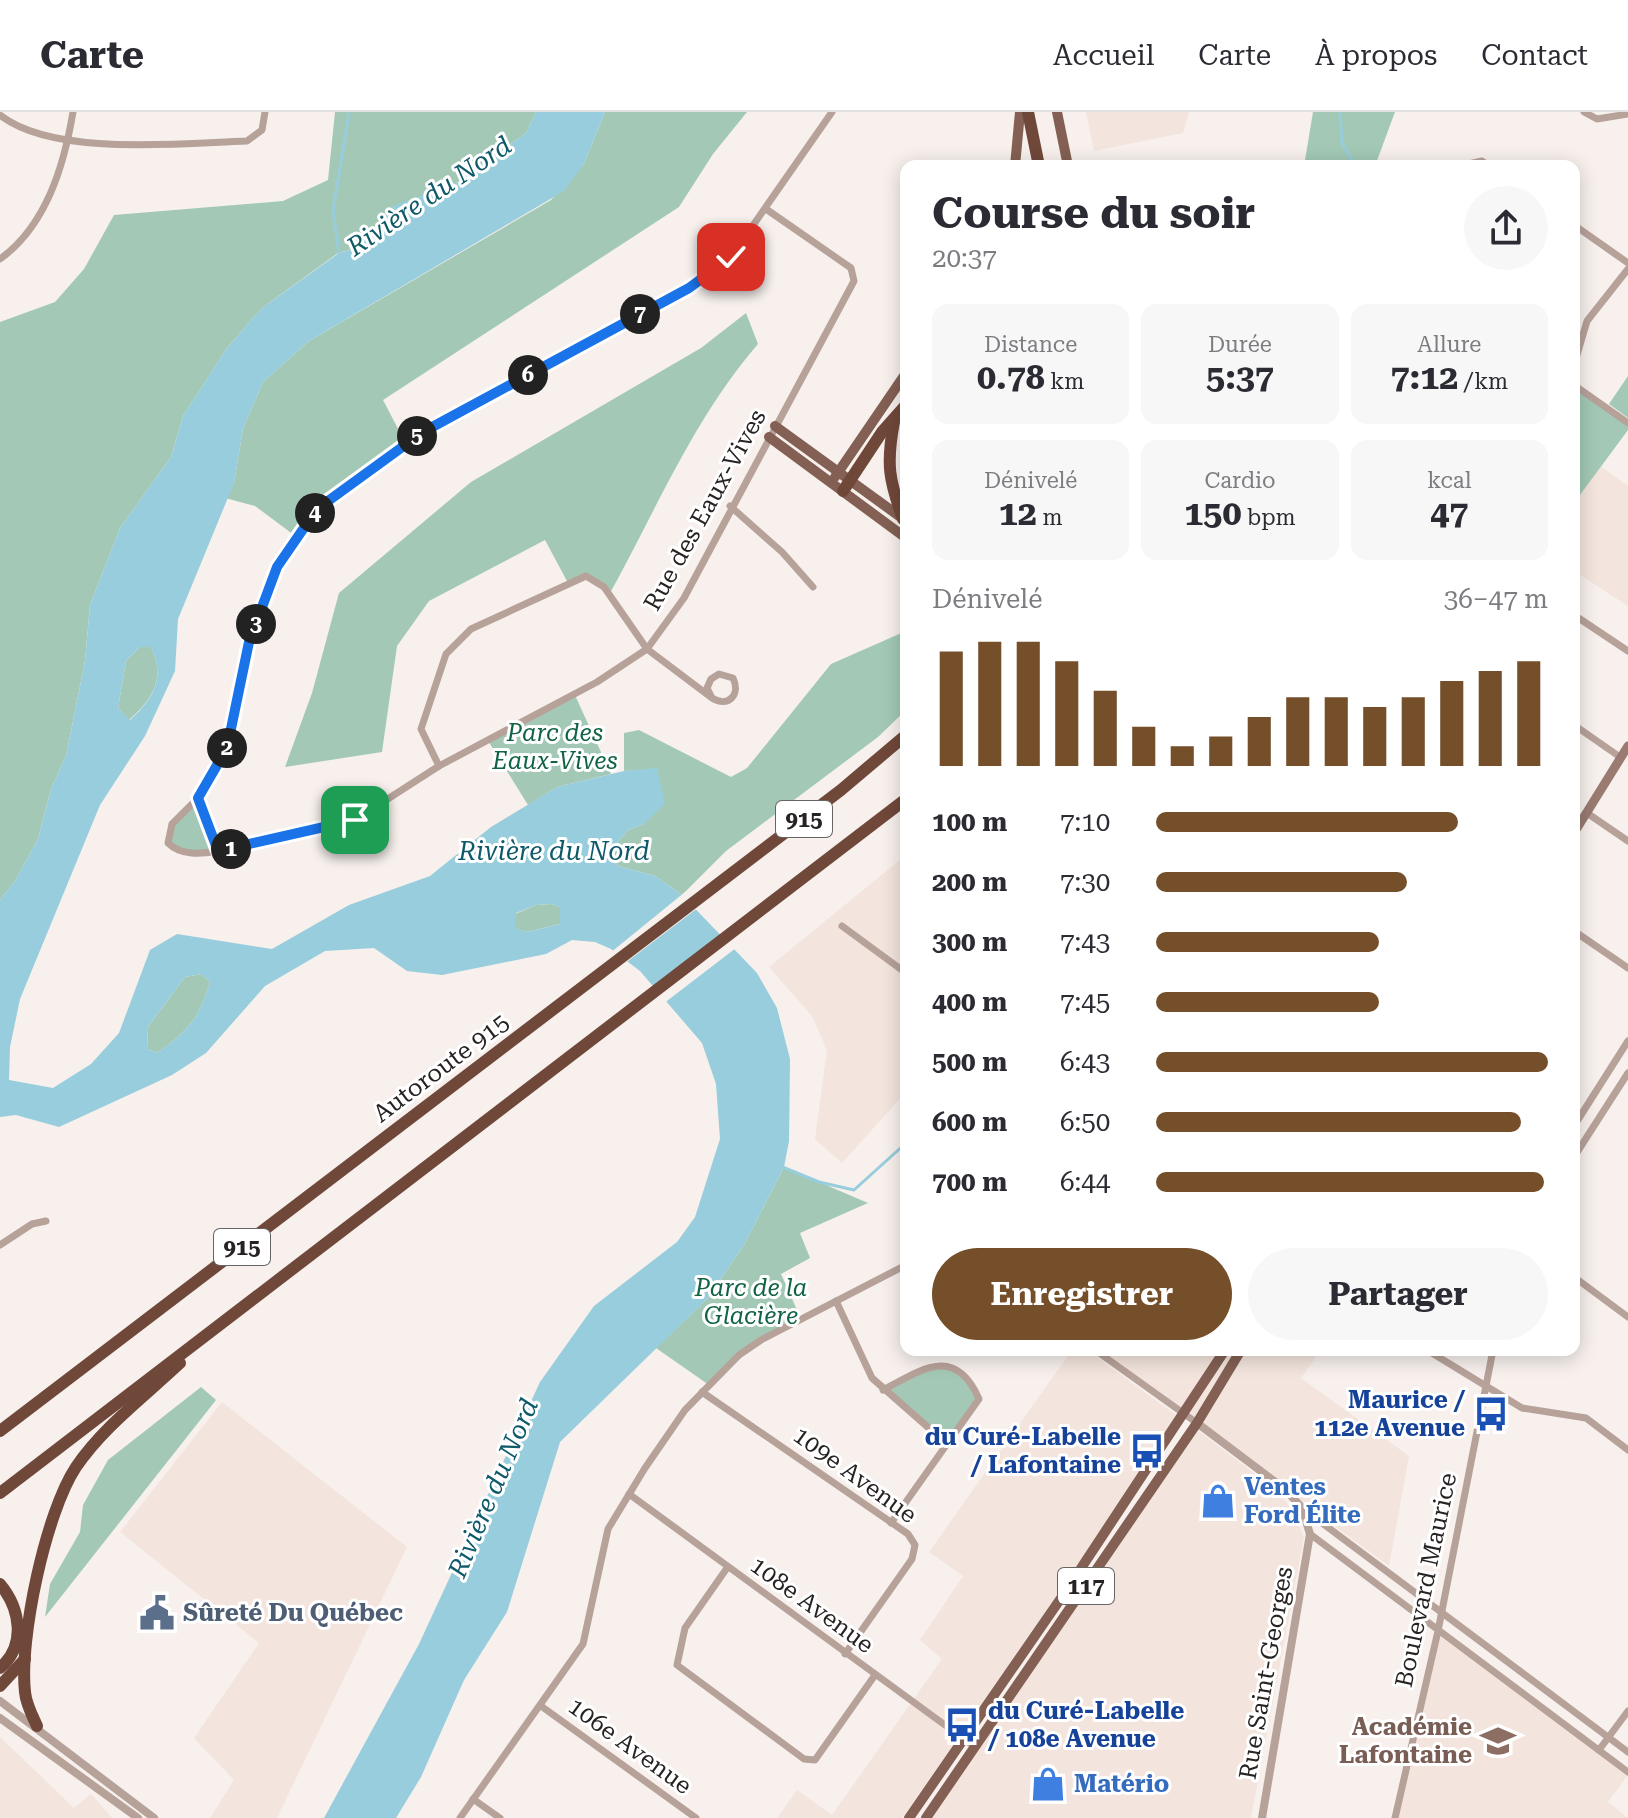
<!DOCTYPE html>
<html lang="fr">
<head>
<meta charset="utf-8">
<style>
	body { margin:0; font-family:"Roboto Serif",serif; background:#f7f7f7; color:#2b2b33; height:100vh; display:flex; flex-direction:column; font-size:30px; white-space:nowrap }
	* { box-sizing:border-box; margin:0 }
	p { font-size:26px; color:#7c7c81 }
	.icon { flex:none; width:44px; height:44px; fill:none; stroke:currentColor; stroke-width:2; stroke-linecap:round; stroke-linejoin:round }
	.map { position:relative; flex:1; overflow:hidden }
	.details { position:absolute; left:900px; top:48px; width:680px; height:1196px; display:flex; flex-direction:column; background:#fff; border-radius:16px; box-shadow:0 4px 20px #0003 }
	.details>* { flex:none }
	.pin { position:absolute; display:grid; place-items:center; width:68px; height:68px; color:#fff; margin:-34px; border-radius:16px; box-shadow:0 4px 12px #0006 }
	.km { position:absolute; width:40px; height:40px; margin:-20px; border-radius:50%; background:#222; color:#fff; font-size:22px; line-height:40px; text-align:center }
	.round { display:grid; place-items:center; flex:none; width:84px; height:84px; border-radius:42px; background:#f7f7f7 }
	.overview { display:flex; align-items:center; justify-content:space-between; height:136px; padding:0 32px }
	h1 { font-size:44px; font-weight:700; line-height:60px }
	.stats { display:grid; grid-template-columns:repeat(3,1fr); gap:12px; height:136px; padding:8px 32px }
	.stats div { display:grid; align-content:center; border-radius:16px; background:#f7f7f7; text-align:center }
	.stats b { font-size:34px; font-weight:700 }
	.stats small { font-size:22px; font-weight:400 }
	.stats p { font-size:22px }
	.chart { height:224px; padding:16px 32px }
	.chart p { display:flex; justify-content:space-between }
	.chart svg { width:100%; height:144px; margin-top:8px; stroke:#744f2a; stroke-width:6 }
	.cta { display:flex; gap:16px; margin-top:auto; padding:16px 32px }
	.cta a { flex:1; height:92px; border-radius:48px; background:#744f2a; color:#fff; font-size:32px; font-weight:700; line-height:92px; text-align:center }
	.cta a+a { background:#f7f7f7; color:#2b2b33 }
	ul { padding:0 32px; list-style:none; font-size:26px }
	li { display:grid; grid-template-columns:128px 96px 1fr; align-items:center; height:60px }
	li i { height:20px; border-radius:10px; background:#744f2a }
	header { display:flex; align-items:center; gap:48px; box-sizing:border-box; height:112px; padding:0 40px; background:#fff; border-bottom:2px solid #e1e1e2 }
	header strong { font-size:38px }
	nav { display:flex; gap:44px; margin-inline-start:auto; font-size:28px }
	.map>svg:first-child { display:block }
</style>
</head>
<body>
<header>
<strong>Carte</strong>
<nav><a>Accueil</a><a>Carte</a><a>À propos</a><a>Contact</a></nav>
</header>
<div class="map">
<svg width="1628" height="1706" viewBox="0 0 1628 1706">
	<rect width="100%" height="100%" fill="#f7f0ed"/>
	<g fill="#f3e5dd">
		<path d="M1086,0H1189L1183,21L1094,39Z"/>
		<path d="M1600,354L1628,374V494L1574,459V391Z"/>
		<path d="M906,743V980L842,1051L815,1027L827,938L812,904L769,855Z"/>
		<path d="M1072,1238H1087L1180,1306L902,1706H777L797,1678L832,1703L942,1547L920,1528L963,1464L929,1440Z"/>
		<path d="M1094,1238H1321L1301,1266L1409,1344L1389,1454Z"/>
		<path d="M222,1290L407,1435L277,1706H210L234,1668L194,1626L259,1531L120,1420Z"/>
		<path d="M1196,1317L1279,1380L1294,1401L1304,1425L1251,1706H929Z"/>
		<path d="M1438,1519L1627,1664L1608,1690L1628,1706H1395Z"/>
		<path d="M0,1625L74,1696L91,1682L112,1706H0Z"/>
	</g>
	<g fill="#a3c9b6">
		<path d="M335,0H536L526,21L458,70L393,95L354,137L338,141L262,196L227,236L183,304L171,345L120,416L90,493L85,549L66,644L51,677L38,727L15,769L0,788V210L55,190L84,157L114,103L283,89L328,68Z"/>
		<path d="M605,0H747L713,42L679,95L383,288L406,332L317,397L298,426L255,394L225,386L234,371L243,317L263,270L309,229L551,88L584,52Z"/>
		<path d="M1313,0H1395L1375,54H1304Z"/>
		<path d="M746,201L758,232C694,306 656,398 609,483L585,463L568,471L545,428L429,489L397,534L382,640L285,655L312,581L339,481L471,370L701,236Z"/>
		<path d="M1628,264V306L1609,292Z"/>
		<path d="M1574,273L1628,311V318L1574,391Z"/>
		<path d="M906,519V598L878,625L726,739L682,783L655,764L618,754L607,743L628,718L644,712L657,657L624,659V621L639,618L731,665L747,656L831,552Z"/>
		<path d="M140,535H151C166,566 153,587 129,608L118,596L126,549Z"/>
		<path d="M574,581L611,662L557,675L528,693L487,627Z"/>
		<path d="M198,686L218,739L175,738L168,731L172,712Z"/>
		<path d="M551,792L560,795V812L527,820L514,816L515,802L536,793Z"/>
		<path d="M201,862L210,870C199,907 188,919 157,941L148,937L147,916L185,865Z"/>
		<path d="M784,1055L868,1091L800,1121L810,1146L781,1162L801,1207L761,1228L709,1273L656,1236L707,1187L744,1133Z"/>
		<path d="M933,1252C955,1254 970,1266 979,1287L947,1332L883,1278Z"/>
		<path d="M201,1275L216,1288L45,1505L50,1472L80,1420L83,1393L108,1348Z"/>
	</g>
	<path fill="#97cddc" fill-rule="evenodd" d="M536,0H605L584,52L564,79L309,229L263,270L243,317L234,371L178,507L175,559L145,624L100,693L20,887L10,935L9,968L53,976L91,952L119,921L150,838L177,822L272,837L349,793L430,764L491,715L557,675L624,659L657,656L665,692L644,712L628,718L607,743L618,754L655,764L682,783L757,861L777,896L790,947L789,1029L784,1055L744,1133L707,1187L560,1330L507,1500L464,1568L421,1665L396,1706H324L419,1532L540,1270L594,1194L677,1130L695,1105L720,1027L716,972L702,931L640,859L611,837L595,830L572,828L546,842L442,863L407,859L374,836L325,839L265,874L206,941L172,963L59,1015L16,1003L0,1005V788L15,769L38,727L51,677L66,644L85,549L90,493L120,416L171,345L183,304L227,236L262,196L339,141L354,137L393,94L458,70L526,21ZM140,535H151C166,566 153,587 130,608L118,596L126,549ZM551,792L560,795V812L527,820L515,816L516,801L536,793ZM201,862L210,870C199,907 188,919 157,941L148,937L147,916L185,865Z"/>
	<g fill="#f7f0ed">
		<path d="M685,780L699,795L624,852L610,841Z"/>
		<path d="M724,821L736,836L663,892L650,877Z"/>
	</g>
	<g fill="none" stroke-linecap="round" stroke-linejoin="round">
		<g stroke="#97cddc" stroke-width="3">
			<path d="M1340,0L1342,31L1356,54"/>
			<path d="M339,141L333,99L349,0"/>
			<path d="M1574,350L1576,349"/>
			<path d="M780,1054L819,1070L854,1078L906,1031"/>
		</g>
		<g stroke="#b7a29a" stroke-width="7">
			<path d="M1584,0L1597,7L1628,2"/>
			<path d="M0,3C54,45 181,31 247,29L262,18L265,0"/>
			<path d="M1460,54L1482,49L1489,54"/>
			<path d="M766,97L851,156L854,169L684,486L647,537L597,570L439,654L355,708L218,739L198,686L227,636L249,530L277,455L317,397L423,320L689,176L731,145L832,0"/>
			<path d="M1574,113L1628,151"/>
			<path d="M0,147C46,114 64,54 73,0"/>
			<path d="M1574,253L1587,209L1628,157"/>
			<path d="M1574,273L1628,311"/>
			<path d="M730,394L782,440L813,475"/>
			<path d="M1574,503L1628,539"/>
			<path d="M1574,613L1620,645"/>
			<path d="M439,654L421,617L446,542L471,517L586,464L604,475L647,537L712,586C728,596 741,583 733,566L719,562L711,567L707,576L712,586"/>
			<path d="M198,686L172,712L168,731C181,744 201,742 218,739"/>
			<path d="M1587,701L1628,729"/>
			<path d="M842,814L906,861"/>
			<path d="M1574,819L1628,856"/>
			<path d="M1574,1014L1628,929"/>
			<path d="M1574,1045L1628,961"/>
			<path d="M0,1133L32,1112L46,1109"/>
			<path d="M1574,1165L1628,1205"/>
			<path d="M836,1189L872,1266L947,1332L891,1411"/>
			<path d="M1095,1238L1197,1311"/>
			<path d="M1427,1238L1522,1296L1586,1306L1628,1338"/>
			<path d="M883,1278C921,1258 955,1232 979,1287L947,1332"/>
			<path d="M702,1280L908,1422L915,1433L912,1447L845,1542"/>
			<path d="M629,1382L975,1635"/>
			<path d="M1302,1396L1628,1640"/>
			<path d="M1310,1422L1628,1660"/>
			<path d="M727,1456L685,1516L677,1553L804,1647L815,1648L875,1563"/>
			<path d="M541,1594L696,1706"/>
			<path d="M1599,1638L1628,1599"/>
			<path d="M473,1687L500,1706"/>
			<path d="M460,1706L583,1532L608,1417L645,1356L685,1298L739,1243L761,1228L906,1153"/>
			<path d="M1395,1706L1438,1519L1493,1238"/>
		</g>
		<g stroke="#b7a29a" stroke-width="8">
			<path d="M1197,1311L1286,1378L1302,1396L1310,1422L1262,1706"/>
			<path d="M0,1589L154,1706"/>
			<path d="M0,1606L138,1706"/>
		</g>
		<path stroke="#997b71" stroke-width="9" d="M1574,721L1628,634"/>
		<g stroke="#836053" stroke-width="10">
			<path d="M1057,0L1068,54"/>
			<path d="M1015,54L1020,0"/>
			<path d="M775,314L906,409"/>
			<path d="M769,325L906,426"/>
			<path d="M835,365L906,261"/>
			<path d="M909,1706L1068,1476L1225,1238"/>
			<path d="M926,1706L1197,1311L1241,1238"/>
		</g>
		<g stroke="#70483a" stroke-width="12">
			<path d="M1028,0L1039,54"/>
			<path d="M894,310C886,352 889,368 903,407"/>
			<path d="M843,379L882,320L906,293"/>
			<path d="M0,1319L841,678L906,623"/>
			<path d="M0,1381L906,687"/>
			<path d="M0,1472C20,1496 27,1533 0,1556"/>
			<path d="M0,1574L25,1547"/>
			<path d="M37,1614C32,1603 26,1592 25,1580C19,1526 46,1400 76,1355C103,1315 145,1284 180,1251"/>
		</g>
	</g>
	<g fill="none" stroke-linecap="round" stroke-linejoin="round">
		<g stroke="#fff" stroke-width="16">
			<path id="route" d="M355,708L218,739L198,686L227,636L249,530L277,455L317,397L423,320L689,176L731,145"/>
		</g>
		<use href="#route" stroke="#1a73e8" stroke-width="10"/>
	</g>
	<defs>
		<g id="bus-bare" transform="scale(2.76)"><path d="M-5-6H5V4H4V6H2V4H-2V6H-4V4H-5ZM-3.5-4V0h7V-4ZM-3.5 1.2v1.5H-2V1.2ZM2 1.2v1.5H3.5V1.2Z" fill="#1a4fb4" stroke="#fff" stroke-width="2.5" paint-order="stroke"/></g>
		<g id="shop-bare" transform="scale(2.76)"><path d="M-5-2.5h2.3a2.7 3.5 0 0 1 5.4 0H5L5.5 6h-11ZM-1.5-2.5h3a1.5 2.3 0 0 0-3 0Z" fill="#3f7fe0" stroke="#fff" stroke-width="2.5" paint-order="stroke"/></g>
		<g id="civic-bare" transform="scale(2.76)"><path d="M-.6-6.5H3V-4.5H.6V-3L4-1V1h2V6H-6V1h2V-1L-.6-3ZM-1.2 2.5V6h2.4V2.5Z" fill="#5c6f8a" stroke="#fff" stroke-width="2.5" paint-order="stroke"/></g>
		<g id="school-bare" transform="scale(2.76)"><path d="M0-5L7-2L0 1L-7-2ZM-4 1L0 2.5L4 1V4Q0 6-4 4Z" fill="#8d6e63" stroke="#fff" stroke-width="2.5" paint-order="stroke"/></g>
	</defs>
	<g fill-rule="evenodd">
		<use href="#bus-bare" x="1491" y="1302"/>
		<use href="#bus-bare" x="1147" y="1339"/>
		<use href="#shop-bare" x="1218" y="1389"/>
		<use href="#civic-bare" x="157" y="1501"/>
		<use href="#bus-bare" x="962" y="1613"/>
		<use href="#school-bare" x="1498" y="1629"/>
		<use href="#shop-bare" x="1048" y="1672"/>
	</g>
	<g text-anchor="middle" stroke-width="6" stroke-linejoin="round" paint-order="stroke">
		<g fill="#fff" stroke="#676564" stroke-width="2">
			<rect x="776" y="689" width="56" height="36" rx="6"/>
			<rect x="214" y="1117" width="56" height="36" rx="6"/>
			<rect x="1058" y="1456" width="56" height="36" rx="6"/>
		</g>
		<g font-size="22" font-weight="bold" fill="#262322">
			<text x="804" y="715">915</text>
			<text x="242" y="1143">915</text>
			<text x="1086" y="1482">117</text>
		</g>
		<g font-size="24" fill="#262322" stroke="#fff">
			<text transform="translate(705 398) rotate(-61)" y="8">Rue des Eaux-Vives</text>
			<text transform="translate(441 956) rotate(-37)" y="8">Autoroute 915</text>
			<text transform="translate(855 1363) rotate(36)" y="8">109e Avenue</text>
			<text transform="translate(1426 1468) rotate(-78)" y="8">Boulevard Maurice</text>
			<text transform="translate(812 1493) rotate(36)" y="8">108e Avenue</text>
			<text transform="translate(1266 1561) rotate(-80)" y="8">Rue Saint-Georges</text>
			<text transform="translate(630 1634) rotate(36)" y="8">106e Avenue</text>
		</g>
		<g font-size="24" font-style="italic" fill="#116345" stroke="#fff">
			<text x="555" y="629">Parc des<tspan x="555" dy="28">Eaux-Vives</tspan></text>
			<text x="751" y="1184">Parc de la<tspan x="751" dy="28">Glacière</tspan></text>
		</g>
		<g font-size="24" font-weight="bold" fill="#164399" stroke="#fff" text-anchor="end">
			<text x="1465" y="1296">Maurice /<tspan x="1465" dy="28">112e Avenue</tspan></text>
			<text x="1121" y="1333">du Curé-Labelle<tspan x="1121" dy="28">/ Lafontaine</tspan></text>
			<text x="988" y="1607" text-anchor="start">du Curé-Labelle<tspan x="988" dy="28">/ 108e Avenue</tspan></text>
		</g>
		<g font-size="24" font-weight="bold" fill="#366cbe" stroke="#fff" text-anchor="start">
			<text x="1244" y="1383">Ventes<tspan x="1244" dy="28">Ford Élite</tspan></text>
			<text x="1074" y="1680">Matério</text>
		</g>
		<g font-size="24" font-weight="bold" fill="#4e5e75" stroke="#fff" text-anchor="start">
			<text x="183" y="1509">Sûreté Du Québec</text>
		</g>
		<g font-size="24" font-weight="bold" fill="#785e54" stroke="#fff" text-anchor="end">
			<text x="1472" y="1623">Académie<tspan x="1472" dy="28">Lafontaine</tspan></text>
		</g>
		<g font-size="26" font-style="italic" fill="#0f5a6a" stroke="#fff">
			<text transform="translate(429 84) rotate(-34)" y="9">Rivière du Nord</text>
			<text x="554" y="748">Rivière du Nord</text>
			<text transform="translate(493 1376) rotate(-67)" y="9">Rivière du Nord</text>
		</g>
	</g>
</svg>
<div class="pin" style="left:355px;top:708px;background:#1e9e55"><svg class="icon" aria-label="arrive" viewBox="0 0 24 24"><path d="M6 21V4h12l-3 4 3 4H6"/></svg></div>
<div class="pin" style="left:731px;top:145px;background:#d93025"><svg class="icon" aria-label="check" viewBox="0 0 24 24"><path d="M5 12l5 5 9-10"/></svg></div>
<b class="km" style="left:231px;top:737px">1</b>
<b class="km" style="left:227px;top:636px">2</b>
<b class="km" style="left:256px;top:512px">3</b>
<b class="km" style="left:315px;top:401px">4</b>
<b class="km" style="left:417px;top:324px">5</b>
<b class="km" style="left:528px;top:263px">6</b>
<b class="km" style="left:640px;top:202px">7</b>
<section class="details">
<div class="overview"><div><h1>Course du soir</h1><p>20:37</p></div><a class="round"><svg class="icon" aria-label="share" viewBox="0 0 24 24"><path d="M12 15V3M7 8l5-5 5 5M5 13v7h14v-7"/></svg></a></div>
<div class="stats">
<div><p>Distance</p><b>0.78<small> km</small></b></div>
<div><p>Durée</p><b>5:37</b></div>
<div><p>Allure</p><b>7:12<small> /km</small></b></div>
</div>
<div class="stats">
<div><p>Dénivelé</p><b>12<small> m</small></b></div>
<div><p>Cardio</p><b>150<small> bpm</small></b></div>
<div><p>kcal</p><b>47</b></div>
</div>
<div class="chart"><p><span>Dénivelé</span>36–47 m</p>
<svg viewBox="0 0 160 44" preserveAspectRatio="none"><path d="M5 44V9M15 44V6M25 44V6M35 44V12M45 44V21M55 44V32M65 44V38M75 44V35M85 44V29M95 44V23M105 44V23M115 44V26M125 44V23M135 44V18M145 44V15M155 44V12"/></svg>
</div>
<ul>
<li><b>100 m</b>7:10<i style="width:77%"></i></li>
<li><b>200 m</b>7:30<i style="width:64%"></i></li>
<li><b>300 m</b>7:43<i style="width:57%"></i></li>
<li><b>400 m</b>7:45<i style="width:57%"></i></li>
<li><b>500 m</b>6:43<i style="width:100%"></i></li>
<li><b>600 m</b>6:50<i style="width:93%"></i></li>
<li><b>700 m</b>6:44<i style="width:99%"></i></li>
</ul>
<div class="cta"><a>Enregistrer</a><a>Partager</a></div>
</section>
</div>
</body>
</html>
